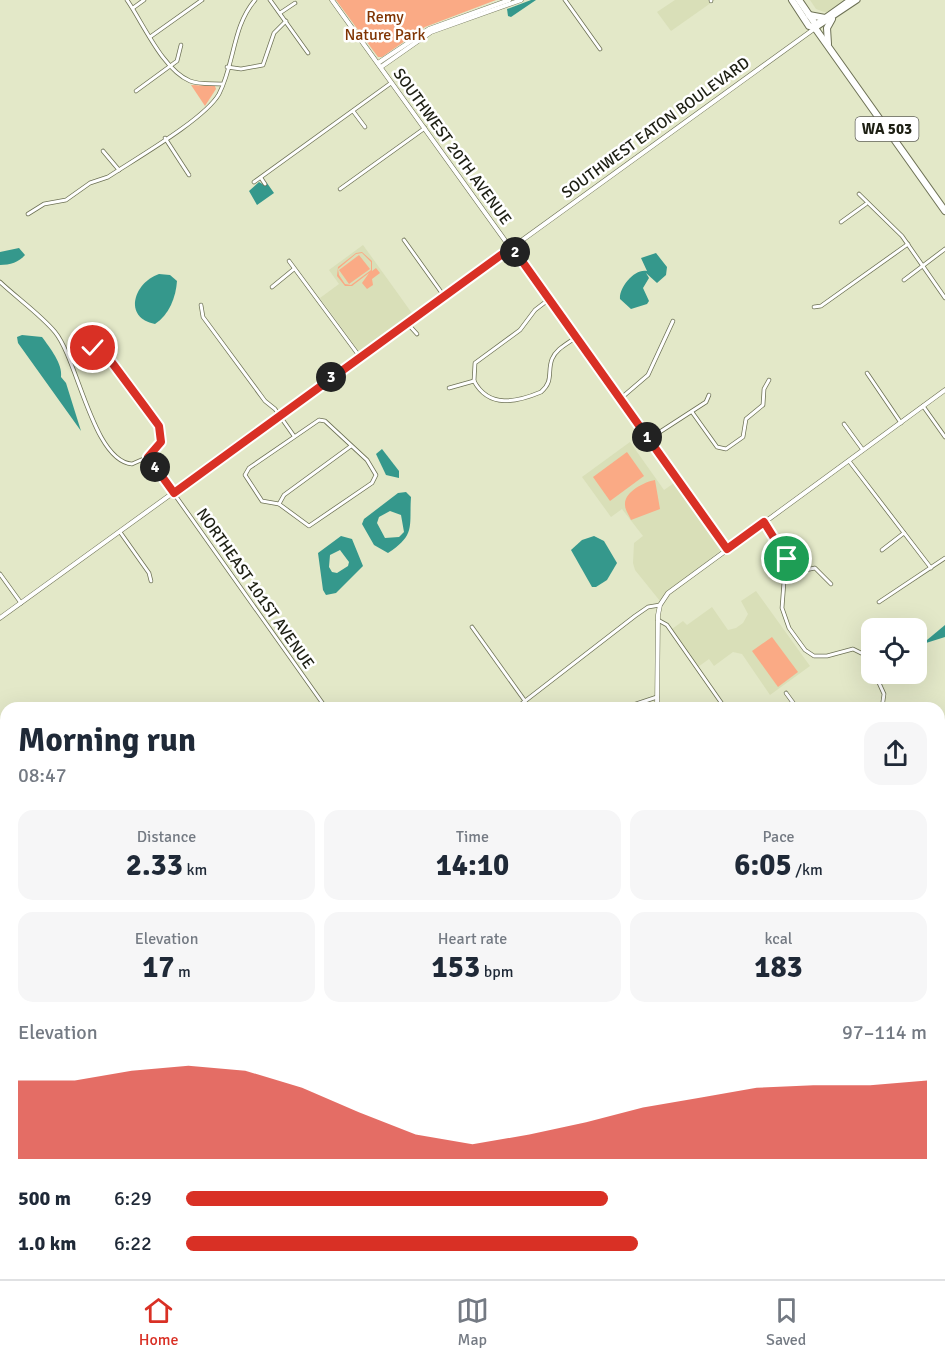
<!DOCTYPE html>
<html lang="en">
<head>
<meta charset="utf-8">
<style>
	body { margin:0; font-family:Signika,sans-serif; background:#f6f6f7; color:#1f2937; height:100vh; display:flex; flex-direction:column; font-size:22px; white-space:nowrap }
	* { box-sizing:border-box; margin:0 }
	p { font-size:20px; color:#747a83 }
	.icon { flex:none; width:33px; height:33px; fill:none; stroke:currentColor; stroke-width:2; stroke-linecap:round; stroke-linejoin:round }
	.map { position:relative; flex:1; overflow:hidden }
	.details { position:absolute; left:0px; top:702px; width:945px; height:578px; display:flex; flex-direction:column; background:#fff; border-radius:18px 18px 0 0; box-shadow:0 6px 24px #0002 }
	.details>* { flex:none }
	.tools { position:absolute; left:861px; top:618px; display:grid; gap:12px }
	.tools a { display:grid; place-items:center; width:66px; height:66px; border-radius:12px; background:#fff; box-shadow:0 6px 24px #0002; font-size:30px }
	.pin { position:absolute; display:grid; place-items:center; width:51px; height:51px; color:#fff; margin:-26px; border:3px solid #fff; border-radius:50%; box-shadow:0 2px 6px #0007 }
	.km { position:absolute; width:30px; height:30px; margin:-15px; border-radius:50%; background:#222; color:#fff; font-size:16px; line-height:30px; text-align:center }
	.round { display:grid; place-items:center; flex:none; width:63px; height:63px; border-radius:18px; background:#f6f6f7 }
	.head { display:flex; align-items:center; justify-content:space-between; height:102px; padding:0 18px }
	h1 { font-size:33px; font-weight:700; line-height:45px }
	.stats { display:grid; grid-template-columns:repeat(3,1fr); gap:9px; height:102px; padding:6px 18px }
	.stats div { display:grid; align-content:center; border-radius:15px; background:#f6f6f7; text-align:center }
	.stats b { font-size:30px; font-weight:700 }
	.stats small { font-size:16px; font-weight:400 }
	.stats p { font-size:16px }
	.chart { height:168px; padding:12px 18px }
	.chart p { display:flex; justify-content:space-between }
	.chart svg { width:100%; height:108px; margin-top:6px; fill:#d93025; opacity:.7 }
	ul { padding:0 18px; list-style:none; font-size:20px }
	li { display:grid; grid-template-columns:96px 72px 1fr; align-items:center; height:45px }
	li i { height:15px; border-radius:8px; background:#d93025 }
	.dock { display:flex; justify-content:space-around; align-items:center; height:84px; border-top:2px solid #e0e1e3; background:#fff; font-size:16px; color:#747a83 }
	.dock a { display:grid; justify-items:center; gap:3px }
	.dock .active { color:#d93025 }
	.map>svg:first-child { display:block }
</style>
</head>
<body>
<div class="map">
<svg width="945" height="1279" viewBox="0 0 945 1279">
	<rect width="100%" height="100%" fill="#e3e8c8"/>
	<g fill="#d9dfb8">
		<path d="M675,0H715L671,31L657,12Z"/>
		<path d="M810,0H845L827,13L816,9Z"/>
		<path d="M363,245L414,316L361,354L320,298L339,284L329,270Z"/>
		<path d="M630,442L664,490L677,481L724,548L671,589L660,601L635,570L633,563L634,543L643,536L622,509L611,517L582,477Z"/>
		<path d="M756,591L810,666L770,695L742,654L733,652L714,666L709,659L698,667L672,629L683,621L687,625L712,607L728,630L736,628L743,623L748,614L741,601Z"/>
	</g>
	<g fill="#faaa85" fill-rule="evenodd">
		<path d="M336,0H496L425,27L382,57H378Z"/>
		<path d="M191,85L215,86L216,89L205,106Z"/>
		<path d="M362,252L372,261V271L376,268L380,273L372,279L373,285L367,289L362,283L369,273L352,286H345L337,276L338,267L356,253ZM362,253L371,262V270L351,285L345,284L339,275L338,269L356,254Z"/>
		<path d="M359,255L370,269L349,284L339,270Z"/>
		<path d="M627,452L644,476L610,501L593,477Z"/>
		<path d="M655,480L660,509L631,520C629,515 625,510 625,505C624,492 644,482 655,480Z"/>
		<path d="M772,637L798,672L778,687L752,651Z"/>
	</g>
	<g fill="#35988c" fill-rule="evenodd">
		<path d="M531,0H536L511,17L508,16L507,9Z"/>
		<path d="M259,182L264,185L267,183L274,193L257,205L249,191Z"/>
		<path d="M19,248L25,255C19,262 10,265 0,265V252Z"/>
		<path d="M656,253L667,267L666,275L657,283L646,273L649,278L643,288L649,301L647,304L631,309L620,299C619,287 635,268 647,271L641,258Z"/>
		<path d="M159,274L170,275L177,281C176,297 169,315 155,324C123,318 133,283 159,274Z"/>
		<path d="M22,335L42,337C50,348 63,364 61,377L66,383L81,431L18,343L17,337Z"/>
		<path d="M382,449L399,471V478L386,475L376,454Z"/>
		<path d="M406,492L411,497C409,526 416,535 388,553L374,545L362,524L364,519L398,493ZM390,511L401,515L404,532L399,537L385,538L377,523L379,517Z"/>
		<path d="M341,536L352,539L363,566L336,593L326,595L323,590L318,553ZM340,550L349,562L348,566L337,573L332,572L329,567L330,555Z"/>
		<path d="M594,536L604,541L617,563L607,580L596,587H592L571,550L582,540Z"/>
		<path d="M945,625V637L926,643L927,640Z"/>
	</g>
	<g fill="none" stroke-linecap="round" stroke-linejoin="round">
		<g stroke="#6d7155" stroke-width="4.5">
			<g id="minor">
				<path d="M127,0C143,23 163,70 190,81C200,85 212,83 222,84"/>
				<path d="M270,0L308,53"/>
				<path d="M565,0L600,49"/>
				<path d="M711,0V1"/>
				<path d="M133,8L144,0"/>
				<path d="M280,13L295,3"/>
				<path d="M150,37L202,0"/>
				<path d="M227,67L241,69L263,65L274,33L286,21"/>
				<path d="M136,91L177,61L181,45"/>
				<path d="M353,111L365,127"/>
				<path d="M165,138L189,175"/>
				<path d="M103,151L119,170"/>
				<path d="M261,178L265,184"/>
				<path d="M254,182L391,83"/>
				<path d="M340,189L425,128"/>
				<path d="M859,194L902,236L945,298"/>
				<path d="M28,214L44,204L66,200L90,183L108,177C135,159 205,119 219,94C235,63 232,27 255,0"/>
				<path d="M841,222L866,204"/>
				<path d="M404,240L444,296"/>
				<path d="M289,261L360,357"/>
				<path d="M904,280L945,249"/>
				<path d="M0,282C17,298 41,315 55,332C78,360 93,461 132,464L148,457L161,442L159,426L107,356C94,344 83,349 68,356"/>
				<path d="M272,287L294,269"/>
				<path d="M201,305L203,317L265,401L275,409L294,436"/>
				<path d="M814,307L821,306L908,244"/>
				<path d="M407,323L417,334"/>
				<path d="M867,373L901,423"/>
				<path d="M474,381C489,409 517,402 541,392C554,381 547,372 552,359C556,349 567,344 575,338"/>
				<path d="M474,381L475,363L520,330L535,310L548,300"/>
				<path d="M449,388L474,381"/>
				<path d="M620,399L648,375L673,321"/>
				<path d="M923,406L945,437"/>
				<path d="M692,412L717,447L726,449L743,437L746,419L763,405L764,389L769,380"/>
				<path d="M319,420L325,421L367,460L376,475L372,483L309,526L279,504L262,501L245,475L249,468Z"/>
				<path d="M844,424L863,450"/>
				<path d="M649,439L706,402L709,395"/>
				<path d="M148,457L326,708"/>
				<path d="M849,461L931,568"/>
				<path d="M279,504L284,495L351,446"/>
				<path d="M764,522L786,555L782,608L789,628L805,650L814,656H827L853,649L865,655L872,667"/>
				<path d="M120,532L149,573L151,581"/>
				<path d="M882,550L904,533"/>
				<path d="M0,574L21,603"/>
				<path d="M786,574L815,568L831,584"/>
				<path d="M879,602L945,558"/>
				<path d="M658,620L667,625L725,708"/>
				<path d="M472,627L525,701"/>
				<path d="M875,674L884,694L882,708"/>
				<path d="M786,693L797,708"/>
				<path d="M516,708L635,616L648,607L660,605"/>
				<path d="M624,708L657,697"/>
				<path d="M939,783L945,791"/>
				<path d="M939,912L945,908"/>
				<path d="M0,913L6,911"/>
				<path d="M939,1005L945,1014"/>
				<path d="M51,1274L55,1279"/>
				<path d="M329,1274L333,1279"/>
				<path d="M418,1274L421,1279"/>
				<path d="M605,1274L609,1279"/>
				<path d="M24,1279L32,1274"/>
				<path d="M502,1279L509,1274"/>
				<path d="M754,1279L762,1274"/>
			</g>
		</g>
		<g stroke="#6d7155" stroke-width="5">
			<g id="tertiary">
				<path d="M332,0L727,549"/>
				<path d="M378,63L429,29L509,0"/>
				<path d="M381,67L431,32L521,0"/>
				<path d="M657,708L658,615L660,605L668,593L945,390"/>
				<path d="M782,1274L786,1279"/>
				<path d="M352,1279L360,1274"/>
			</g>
		</g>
		<g stroke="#6d7155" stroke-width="5">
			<path id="secondary" d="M0,618L814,29"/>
		</g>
		<g stroke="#6d7155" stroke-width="7">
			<g id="primary">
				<path d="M815,28L857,0"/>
				<path d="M815,28L819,22L850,0"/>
			</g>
		</g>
		<g stroke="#6d7155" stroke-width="8">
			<g id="trunk">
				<path d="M792,0L809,26L815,28"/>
				<path d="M799,0L814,22L815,28L945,211"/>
				<path d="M809,15L825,18"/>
				<path d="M828,44L827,28L832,19"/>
			</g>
		</g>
		<use href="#minor" stroke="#fff" stroke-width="3"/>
		<use href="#tertiary" stroke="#fff" stroke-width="4"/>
		<use href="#secondary" stroke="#fff" stroke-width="4"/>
		<use href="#primary" stroke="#fff" stroke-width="5"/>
		<use href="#trunk" stroke="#fff" stroke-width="6"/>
	</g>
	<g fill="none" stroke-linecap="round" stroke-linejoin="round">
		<g stroke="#fff" stroke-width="12">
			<path id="route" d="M93,348L107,356L145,407L159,426L161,442L148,457L174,493L512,247L727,549L764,522L787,559"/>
		</g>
		<use href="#route" stroke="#d93025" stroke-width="8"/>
	</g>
	<g text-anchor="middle" stroke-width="5" stroke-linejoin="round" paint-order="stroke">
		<rect fill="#fff" stroke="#61625a" stroke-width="1.5" x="855.5" y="117" width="63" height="24" rx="4.5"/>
		<g font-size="15" font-weight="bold" fill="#1d1f13">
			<text x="887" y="134">WA 503</text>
		</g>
		<g font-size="16" fill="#7f3403" stroke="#fff">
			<text x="385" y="22">Remy<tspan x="385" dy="18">Nature Park</tspan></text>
		</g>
		<g font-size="16" fill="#1d1f13" stroke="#fff">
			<text transform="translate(655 127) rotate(-36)" y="6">SOUTHWEST EATON BOULEVARD</text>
			<text transform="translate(453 146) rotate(54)" y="6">SOUTHWEST 20TH AVENUE</text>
			<text transform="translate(256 588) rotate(55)" y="6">NORTHEAST 101ST AVENUE</text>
		</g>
	</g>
</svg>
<div class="tools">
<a><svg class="icon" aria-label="locate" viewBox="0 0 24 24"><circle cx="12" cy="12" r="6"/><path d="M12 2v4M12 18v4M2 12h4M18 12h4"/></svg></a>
</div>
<div class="pin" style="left:787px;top:559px;background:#1e9e55"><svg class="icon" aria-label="arrive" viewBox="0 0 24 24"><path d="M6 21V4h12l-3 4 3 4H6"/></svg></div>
<div class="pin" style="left:93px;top:348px;background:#d93025"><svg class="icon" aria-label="check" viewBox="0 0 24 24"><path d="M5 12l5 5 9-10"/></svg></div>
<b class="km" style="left:647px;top:437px">1</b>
<b class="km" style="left:515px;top:252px">2</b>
<b class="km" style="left:331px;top:377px">3</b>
<b class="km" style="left:155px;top:467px">4</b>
<section class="details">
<div class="head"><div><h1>Morning run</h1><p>08:47</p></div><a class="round"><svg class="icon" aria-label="share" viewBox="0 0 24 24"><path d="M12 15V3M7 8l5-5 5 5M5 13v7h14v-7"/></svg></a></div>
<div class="stats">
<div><p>Distance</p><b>2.33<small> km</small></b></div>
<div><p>Time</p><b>14:10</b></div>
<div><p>Pace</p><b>6:05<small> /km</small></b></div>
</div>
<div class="stats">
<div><p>Elevation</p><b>17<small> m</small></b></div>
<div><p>Heart rate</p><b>153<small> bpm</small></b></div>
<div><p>kcal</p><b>183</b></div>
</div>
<div class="chart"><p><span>Elevation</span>97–114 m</p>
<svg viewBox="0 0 160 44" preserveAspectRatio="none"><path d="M0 44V12L10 12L20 8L30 6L40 8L50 15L60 25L70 34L80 38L90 34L100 29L110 23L120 19L130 15L140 14L150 14L160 12V44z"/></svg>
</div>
<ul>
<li><b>500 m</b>6:29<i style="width:57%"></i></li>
<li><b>1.0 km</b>6:22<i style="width:61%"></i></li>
</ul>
</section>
</div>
<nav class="dock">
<a class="active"><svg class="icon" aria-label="home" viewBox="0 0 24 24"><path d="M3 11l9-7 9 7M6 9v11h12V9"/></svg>Home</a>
<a><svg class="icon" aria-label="map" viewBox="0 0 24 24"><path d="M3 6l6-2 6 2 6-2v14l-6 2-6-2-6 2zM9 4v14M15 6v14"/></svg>Map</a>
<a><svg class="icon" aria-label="saved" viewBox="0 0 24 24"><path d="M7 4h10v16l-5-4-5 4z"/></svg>Saved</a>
</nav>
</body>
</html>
